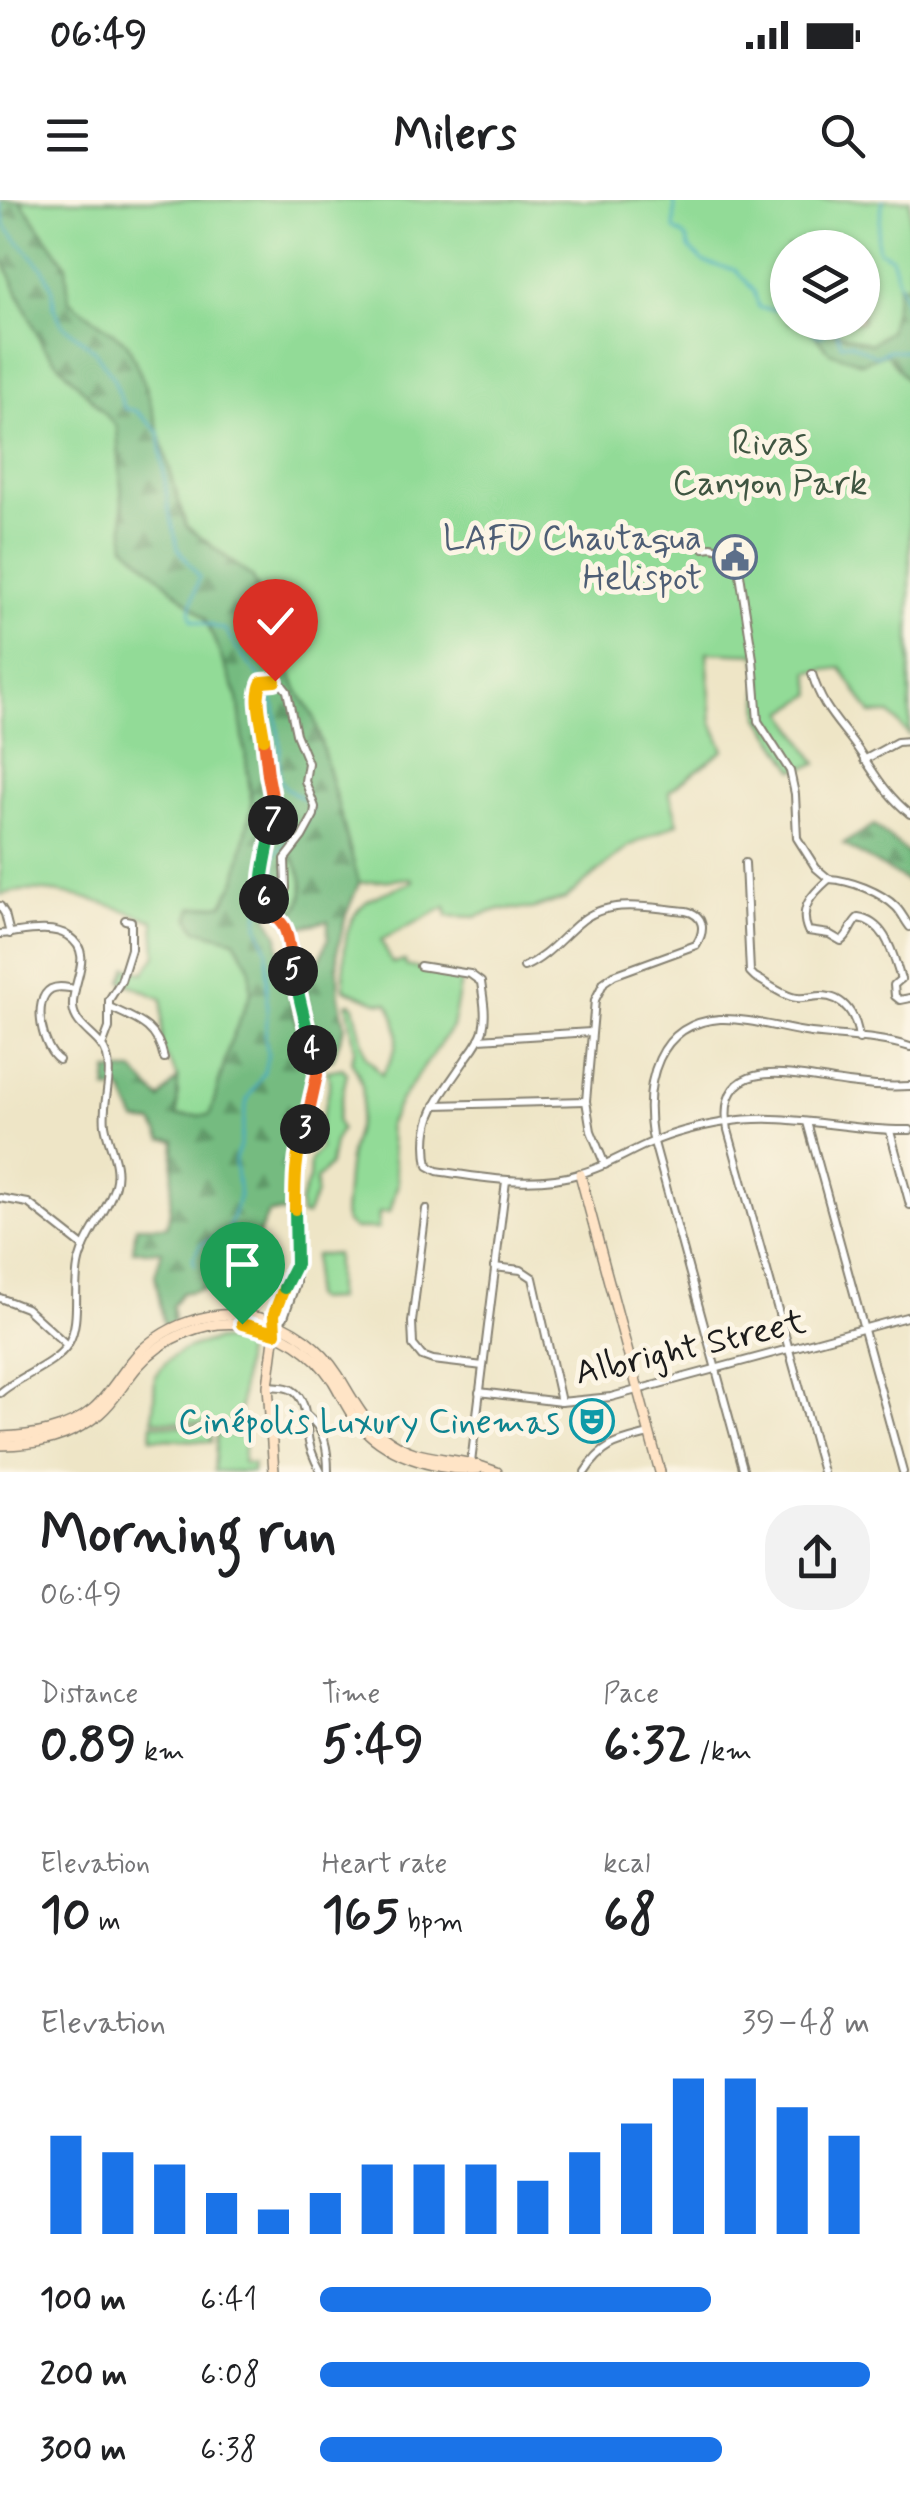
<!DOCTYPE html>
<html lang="en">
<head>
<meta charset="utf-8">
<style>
	body { margin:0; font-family:Mynerve,sans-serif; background:#f2f2f2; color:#202124; height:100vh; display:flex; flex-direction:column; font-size:38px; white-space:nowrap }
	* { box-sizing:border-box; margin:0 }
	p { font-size:32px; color:#757577 }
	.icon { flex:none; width:55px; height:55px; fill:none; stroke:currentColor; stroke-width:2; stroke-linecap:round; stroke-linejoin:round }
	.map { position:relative; height:1272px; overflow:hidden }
	.drawer { display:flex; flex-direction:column; background:#fff; flex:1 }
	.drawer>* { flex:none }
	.controls { position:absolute; left:770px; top:30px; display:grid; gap:20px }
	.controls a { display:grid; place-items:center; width:110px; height:110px; border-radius:50%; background:#fff; box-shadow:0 2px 8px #0004; font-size:50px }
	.pin { position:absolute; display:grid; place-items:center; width:85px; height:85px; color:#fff; margin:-102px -42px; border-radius:50% 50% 50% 0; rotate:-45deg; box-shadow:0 0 10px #0007 }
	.pin .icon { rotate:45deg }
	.km { position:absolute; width:50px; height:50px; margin:-25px; border-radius:50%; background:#222; color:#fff; font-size:28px; line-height:50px; text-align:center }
	.round { display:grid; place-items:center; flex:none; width:105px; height:105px; border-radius:40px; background:#f2f2f2 }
	.headline { display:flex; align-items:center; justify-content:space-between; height:170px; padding:0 40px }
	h1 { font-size:55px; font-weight:700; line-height:75px }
	.stats { display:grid; grid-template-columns:repeat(3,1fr); gap:15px; height:170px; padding:10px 40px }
	.stats div { display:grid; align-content:center }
	.stats b { font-size:50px; font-weight:700 }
	.stats small { font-size:28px; font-weight:400 }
	.stats p { font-size:28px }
	.chart { height:280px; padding:20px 40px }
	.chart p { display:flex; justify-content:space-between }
	.chart svg { width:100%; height:180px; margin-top:10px; stroke:#1a73e8; stroke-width:6 }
	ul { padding:0 40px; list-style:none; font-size:32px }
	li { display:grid; grid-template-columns:160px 120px 1fr; align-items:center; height:75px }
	li i { height:25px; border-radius:12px; background:#1a73e8 }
	.status { display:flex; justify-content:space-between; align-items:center; height:70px; padding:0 50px; background:#fff; direction:ltr }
	.status svg { height:28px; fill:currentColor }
	header { display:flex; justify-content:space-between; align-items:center; height:130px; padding:0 40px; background:#fff; font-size:45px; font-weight:700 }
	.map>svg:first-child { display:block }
</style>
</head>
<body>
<div class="status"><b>06:49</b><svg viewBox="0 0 49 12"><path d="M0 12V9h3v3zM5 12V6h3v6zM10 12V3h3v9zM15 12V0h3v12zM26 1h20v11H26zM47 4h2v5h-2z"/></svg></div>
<header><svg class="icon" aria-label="menu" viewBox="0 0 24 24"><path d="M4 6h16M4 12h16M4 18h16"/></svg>Milers<svg class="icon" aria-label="search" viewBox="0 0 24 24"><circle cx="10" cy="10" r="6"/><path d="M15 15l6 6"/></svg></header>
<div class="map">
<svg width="910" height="1272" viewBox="0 0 910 1272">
	<defs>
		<pattern id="forest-firs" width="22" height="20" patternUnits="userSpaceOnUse" patternTransform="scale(2.5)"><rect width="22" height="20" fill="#75bb80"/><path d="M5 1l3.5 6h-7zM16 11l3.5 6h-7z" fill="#5f9768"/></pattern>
	</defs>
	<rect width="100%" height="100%" fill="#fcf5e5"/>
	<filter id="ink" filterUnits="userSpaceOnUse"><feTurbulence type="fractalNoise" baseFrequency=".01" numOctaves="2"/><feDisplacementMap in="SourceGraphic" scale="20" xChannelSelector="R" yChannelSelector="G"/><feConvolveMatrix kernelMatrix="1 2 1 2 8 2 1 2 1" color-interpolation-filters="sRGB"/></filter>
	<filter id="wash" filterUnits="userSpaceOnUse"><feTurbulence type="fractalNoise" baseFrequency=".0048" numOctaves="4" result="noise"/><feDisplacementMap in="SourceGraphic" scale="40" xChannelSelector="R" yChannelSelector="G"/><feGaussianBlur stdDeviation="2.25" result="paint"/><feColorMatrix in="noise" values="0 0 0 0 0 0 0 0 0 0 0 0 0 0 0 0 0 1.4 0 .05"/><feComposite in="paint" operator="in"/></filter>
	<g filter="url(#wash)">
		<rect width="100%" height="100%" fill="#eee5c6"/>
		<g fill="#92db97" stroke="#577c5a" stroke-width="2.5" fill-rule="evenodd">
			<path d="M20,0H910V86L899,85L910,94V536L890,514H871L841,468L809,472L813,494L785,512L817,564L794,570L760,517L759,492L762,482L756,454L707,452L712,522L724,550L669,591L678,623L629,646L565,699L531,709H500L475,717L447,716L446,707L381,740L392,763L405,761L406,766L462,777L452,827L400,901L388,926L398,983L390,1012H379L378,1029H354L346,1023L344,1014C346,996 346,977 349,959C355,922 376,897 351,861L355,849L347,804L350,803L354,806L366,856L382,875C398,851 404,830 388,803L377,802L344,789C344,758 340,720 369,700C382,692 400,688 413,681L411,678L359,683L314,517L297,489L253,378L186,326L146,187L127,143L68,100L65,65ZM788,48H862V122H788Z"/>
			<path d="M0,53L43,146L117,227L125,345L205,418L238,498L252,605L236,680L223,704L193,708L197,730L235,740L250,767L251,793L230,843L210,916H177L178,878L162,848V799L122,781L127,767L144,773L156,755L154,721C112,705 44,680 0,695Z"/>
			<path d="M293,656C303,677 309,693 294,713C286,699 290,678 289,661Z"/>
			<path d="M342,868L347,873L337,921L341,929L334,942L330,965L316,980V994L306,1016L301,1015L300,1003L309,979L310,960L320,948C313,920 336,896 327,871Z"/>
			<path d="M255,1044L258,1062L253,1077L242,1084L215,1087C211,1063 236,1053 255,1044Z"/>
			<path d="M336,1054V1099L316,1100L312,1097L315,1055Z"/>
			<path d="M216,1140L239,1142L245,1148L239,1221L235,1226L153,1220L155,1176C170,1152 190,1146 216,1140Z"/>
			<path d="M152,1224L211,1228V1242L151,1238Z"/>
			<path d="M217,1234L245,1236L243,1263L253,1264L252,1272L214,1271Z"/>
		</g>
		<g fill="url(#forest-firs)" stroke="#486c4e" stroke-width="2.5" fill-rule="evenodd">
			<path d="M0,0H20L66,65L69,100L127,143L146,187L186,326L253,378L297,489L314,517L359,683L346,715L337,752L339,796L345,826L333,859L320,860L299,763L319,761L328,739V721L295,728L289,717L278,710L267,715L278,736L280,760L310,873L302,916L291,958V1012L268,1013L255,1044L231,1055L217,1070L213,1078L215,1087L182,1093L172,1106L174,1121L164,1126L155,1075L162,1051H133L136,1026H167L170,1009L175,941L162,940L153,923L136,921L122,890L106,889L108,871H134L160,899L178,878L177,916L210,915L230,843L251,793L250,767L235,740L197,730L189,718L192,708L223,704L236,680L252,605L238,498L205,418L125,345L117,227L43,146L0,53ZM293,657C303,677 309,693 294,713C285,699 290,678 289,662Z"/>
			<path d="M899,85L910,86V184L886,153L862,163L829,152L805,123L871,144L889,131Z"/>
			<path d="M874,625L910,655V683L843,644Z"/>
		</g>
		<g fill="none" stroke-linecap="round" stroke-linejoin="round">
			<g stroke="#43aac3" stroke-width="2.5">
				<path d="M675,0L674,30C683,35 688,37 689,48L703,62L736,70L754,91L759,108L774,110L778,104H788"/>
				<path d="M883,0L877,40L879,51L891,57L910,117"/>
				<path d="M0,3L6,28L42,67L53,90L54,109L62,124L94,150L113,177L124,208L136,211L159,232L168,307L178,348L199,377L190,410L192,420L226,430L235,447L260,477"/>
				<path d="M813,122L814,134L821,136L831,127L835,128L841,144L850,143L876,156L890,150L910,151"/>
				<path d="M267,488L275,508L280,544L279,579L286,588L308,602L311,610L301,628L275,654L274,665L278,688L269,700"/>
				<path d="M195,1065L193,1058L200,1045L228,1031L239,997L235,959L240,946L247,900L264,872L268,853L265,838L267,820V750L258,725L259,709"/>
			</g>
		</g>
	</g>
	<g filter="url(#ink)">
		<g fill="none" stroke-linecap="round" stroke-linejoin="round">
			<g stroke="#858071" stroke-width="10">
				<g id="street">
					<path d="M704,348L712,347L732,353L739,368L753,459L758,521L790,571L795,594L797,638L816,668L829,679C850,680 881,692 896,707C902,713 905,721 910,727"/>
					<path d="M812,474C821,503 831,514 849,537C871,565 881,591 910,614"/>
					<path d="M272,481L280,482L287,491L296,534L308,563L305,581L315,607L314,615L302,637L285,659L286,688L277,717L267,709L260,687L265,673L273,611L258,495C259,484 261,483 272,481Z"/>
					<path d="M864,560L897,542L910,541"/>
					<path d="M745,663L750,772L755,777C767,783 784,797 797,798C805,799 813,796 821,796C845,796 857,817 859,839"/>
					<path d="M829,679C812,694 798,708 808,731L829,734L841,741C850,735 850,725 858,718C887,722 893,756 901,779"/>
					<path d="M0,706L5,714L10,734"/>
					<path d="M0,734C19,733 51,724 68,736C96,754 71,782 73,807C75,829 101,836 107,856C113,878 102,902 105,925C108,945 121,964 115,985C108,1012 86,1033 79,1061C72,1087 82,1120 68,1144C55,1165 19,1176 0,1193"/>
					<path d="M420,766L470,774L481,782C483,797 487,814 483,830C480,840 473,849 467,857C441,897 419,915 428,966L437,971C485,978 534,988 582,973C607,966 628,952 652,942C675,932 701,926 726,922C788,911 848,932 910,930"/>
					<path d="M524,767C547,757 560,739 579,723C608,697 650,708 686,711C704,715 706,730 696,745L614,775L604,782L595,800L586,901L591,931L605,965"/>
					<path d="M901,779L894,785L895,796L900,800L910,798"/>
					<path d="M109,807C137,820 157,825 164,858"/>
					<path d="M479,839L591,832"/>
					<path d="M103,844L109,828V800L121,781L131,749V721L125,720"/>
					<path d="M59,860C43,850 31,800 51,789C59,785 67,788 75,789"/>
					<path d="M435,905L586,901"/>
					<path d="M807,922L903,1272"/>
					<path d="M890,931L910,1005"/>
					<path d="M0,998L28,1003L84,1047"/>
					<path d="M426,1009L412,1122L413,1145L422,1156L433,1160L483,1166"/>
					<path d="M494,1067L521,1070L533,1078L561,1202"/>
					<path d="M0,1098L26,1108L67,1145"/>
					<path d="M276,1123L284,1117L296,1083L295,982L301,940L309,917L317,875L287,747V733L277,717"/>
					<path d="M276,1123L275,1114L293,1068"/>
					<path d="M268,1186C276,1187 286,1186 292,1190C309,1200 305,1226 309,1242C311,1253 316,1262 321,1272"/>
					<path d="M479,1192L561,1202L611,1197L910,1116"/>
					<path d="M307,1215C325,1230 328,1249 328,1272"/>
					<path d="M471,1263L506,981"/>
					<path d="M585,1272C603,1244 618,1242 649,1234"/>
					<path d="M744,1272L652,935C644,883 657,823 720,819C749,818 781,829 811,833C843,837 879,837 910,847"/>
					<path d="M823,1272L728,930C714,850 801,877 848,883C868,886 890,887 910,886"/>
				</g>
			</g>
			<g stroke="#858071" stroke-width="12">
				<g id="secondary">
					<path d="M580,974L660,1272"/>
					<path d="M0,1237C33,1236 67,1231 93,1209C108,1196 118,1178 131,1162C161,1124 213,1107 260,1118C292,1126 321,1148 338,1175C352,1198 362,1219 383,1236C413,1259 434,1256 468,1263C478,1265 488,1269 497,1272"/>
					<path d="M0,1245C37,1245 69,1238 99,1214C115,1201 124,1182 137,1167C163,1137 207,1118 246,1125C282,1131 313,1151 333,1181C341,1194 347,1209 356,1220C382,1254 436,1272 478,1269"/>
					<path d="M274,1272L268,1186L275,1131"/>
				</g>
			</g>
			<use href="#street" stroke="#fff" stroke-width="6"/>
			<use href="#secondary" stroke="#ffe4c6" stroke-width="9"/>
		</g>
	</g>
	<g fill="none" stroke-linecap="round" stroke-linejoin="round" filter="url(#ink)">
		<g stroke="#fff" stroke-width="20">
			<path id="split-1" d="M242,1124L275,1133L274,1114L284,1088"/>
		</g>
		<g stroke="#fff" stroke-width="20">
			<path id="split-2" d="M284,1088L296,1064L295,1009"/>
		</g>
		<g stroke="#fff" stroke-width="20">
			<path id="split-3" d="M295,1009C295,982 295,955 305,929"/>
		</g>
		<g stroke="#fff" stroke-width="20">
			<path id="split-4" d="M305,929L317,875L312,850"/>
		</g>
		<g stroke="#fff" stroke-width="20">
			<path id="split-5" d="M293,771L312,850"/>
		</g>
		<g stroke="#fff" stroke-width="20">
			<path id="split-6" d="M264,699C268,712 277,716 284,727C290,739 290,757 293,771"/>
		</g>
		<g stroke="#fff" stroke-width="20">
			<path id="split-7" d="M264,699C258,679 271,642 273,620"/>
		</g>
		<g stroke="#fff" stroke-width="20">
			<path id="split-8" d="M264,539L268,575L272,596L273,620"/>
		</g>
		<g stroke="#fff" stroke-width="20">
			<path id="split-9" d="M264,539C262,521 254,498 262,482L275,481"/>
		</g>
		<use href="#split-1" stroke="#f5b400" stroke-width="12"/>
		<use href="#split-2" stroke="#22a559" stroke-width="12"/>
		<use href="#split-3" stroke="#f5b400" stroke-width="12"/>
		<use href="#split-4" stroke="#f0652b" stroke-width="12"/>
		<use href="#split-5" stroke="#22a559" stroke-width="12"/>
		<use href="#split-6" stroke="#f0652b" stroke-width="12"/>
		<use href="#split-7" stroke="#22a559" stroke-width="12"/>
		<use href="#split-8" stroke="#f0652b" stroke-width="12"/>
		<use href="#split-9" stroke="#f5b400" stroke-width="12"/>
	</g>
	<defs>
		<g id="civic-ring" transform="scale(2.25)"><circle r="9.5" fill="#fcf5e5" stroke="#5c6f8a" stroke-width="1.5"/><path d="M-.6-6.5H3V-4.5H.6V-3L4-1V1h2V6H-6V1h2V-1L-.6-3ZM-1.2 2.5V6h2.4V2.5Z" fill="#5c6f8a"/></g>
		<g id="theatre-ring" transform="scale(2.25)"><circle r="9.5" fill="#fcf5e5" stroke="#0f9aa8" stroke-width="1.5"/><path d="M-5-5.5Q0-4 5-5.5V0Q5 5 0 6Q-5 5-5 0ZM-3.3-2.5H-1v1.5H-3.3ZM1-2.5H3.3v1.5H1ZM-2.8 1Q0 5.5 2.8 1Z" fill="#0f9aa8"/></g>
	</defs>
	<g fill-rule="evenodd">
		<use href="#civic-ring" x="735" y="357"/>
		<use href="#theatre-ring" x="592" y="1221"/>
	</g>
	<g text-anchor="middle" stroke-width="10" stroke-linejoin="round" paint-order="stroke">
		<g font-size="35" fill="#3f5541" stroke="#fcf5e5">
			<text x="770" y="254">Rivas<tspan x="770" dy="40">Canyon Park</tspan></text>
		</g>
		<g font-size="35" fill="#4e5e75" stroke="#fcf5e5" text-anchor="end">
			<text x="702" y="349">LAFD Chautaqua<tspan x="702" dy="40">Helispot</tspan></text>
		</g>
		<g font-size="35" fill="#1c1c1c" stroke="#fcf5e5">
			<text transform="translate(690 1146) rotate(-13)" y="12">Albright Street</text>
		</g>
		<g font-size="35" fill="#0d838f" stroke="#fcf5e5" text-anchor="end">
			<text x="560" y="1233">Cinépolis Luxury Cinemas</text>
		</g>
	</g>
</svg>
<div class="controls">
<a><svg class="icon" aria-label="layers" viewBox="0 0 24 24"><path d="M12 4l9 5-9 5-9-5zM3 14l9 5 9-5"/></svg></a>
</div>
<div class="pin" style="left:242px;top:1124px;background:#1e9e55"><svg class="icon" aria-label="arrive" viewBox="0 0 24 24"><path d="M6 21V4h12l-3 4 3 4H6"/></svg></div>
<div class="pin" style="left:275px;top:481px;background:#d93025"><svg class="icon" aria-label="check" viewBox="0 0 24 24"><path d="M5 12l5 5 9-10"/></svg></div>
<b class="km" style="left:305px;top:929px">3</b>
<b class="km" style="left:312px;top:850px">4</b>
<b class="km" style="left:293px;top:771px">5</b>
<b class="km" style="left:264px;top:699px">6</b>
<b class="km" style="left:273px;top:620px">7</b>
</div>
<section class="drawer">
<div class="headline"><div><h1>Morning run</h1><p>06:49</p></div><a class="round"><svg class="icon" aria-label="share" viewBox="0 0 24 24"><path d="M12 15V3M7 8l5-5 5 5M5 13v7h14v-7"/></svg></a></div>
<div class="stats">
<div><p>Distance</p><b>0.89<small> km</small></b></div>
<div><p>Time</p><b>5:49</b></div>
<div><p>Pace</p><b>6:32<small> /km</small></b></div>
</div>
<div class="stats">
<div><p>Elevation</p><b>10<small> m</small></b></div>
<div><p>Heart rate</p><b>165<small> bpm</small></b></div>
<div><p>kcal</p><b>68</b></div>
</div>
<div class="chart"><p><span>Elevation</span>39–48 m</p>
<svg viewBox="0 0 160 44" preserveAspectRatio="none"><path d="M5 44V20M15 44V24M25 44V27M35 44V34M45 44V38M55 44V34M65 44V27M75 44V27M85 44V27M95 44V31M105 44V24M115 44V17M125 44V6M135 44V6M145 44V13M155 44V20"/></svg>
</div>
<ul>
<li><b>100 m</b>6:41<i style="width:71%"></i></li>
<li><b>200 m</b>6:08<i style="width:100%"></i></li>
<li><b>300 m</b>6:38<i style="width:73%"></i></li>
</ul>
</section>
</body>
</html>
